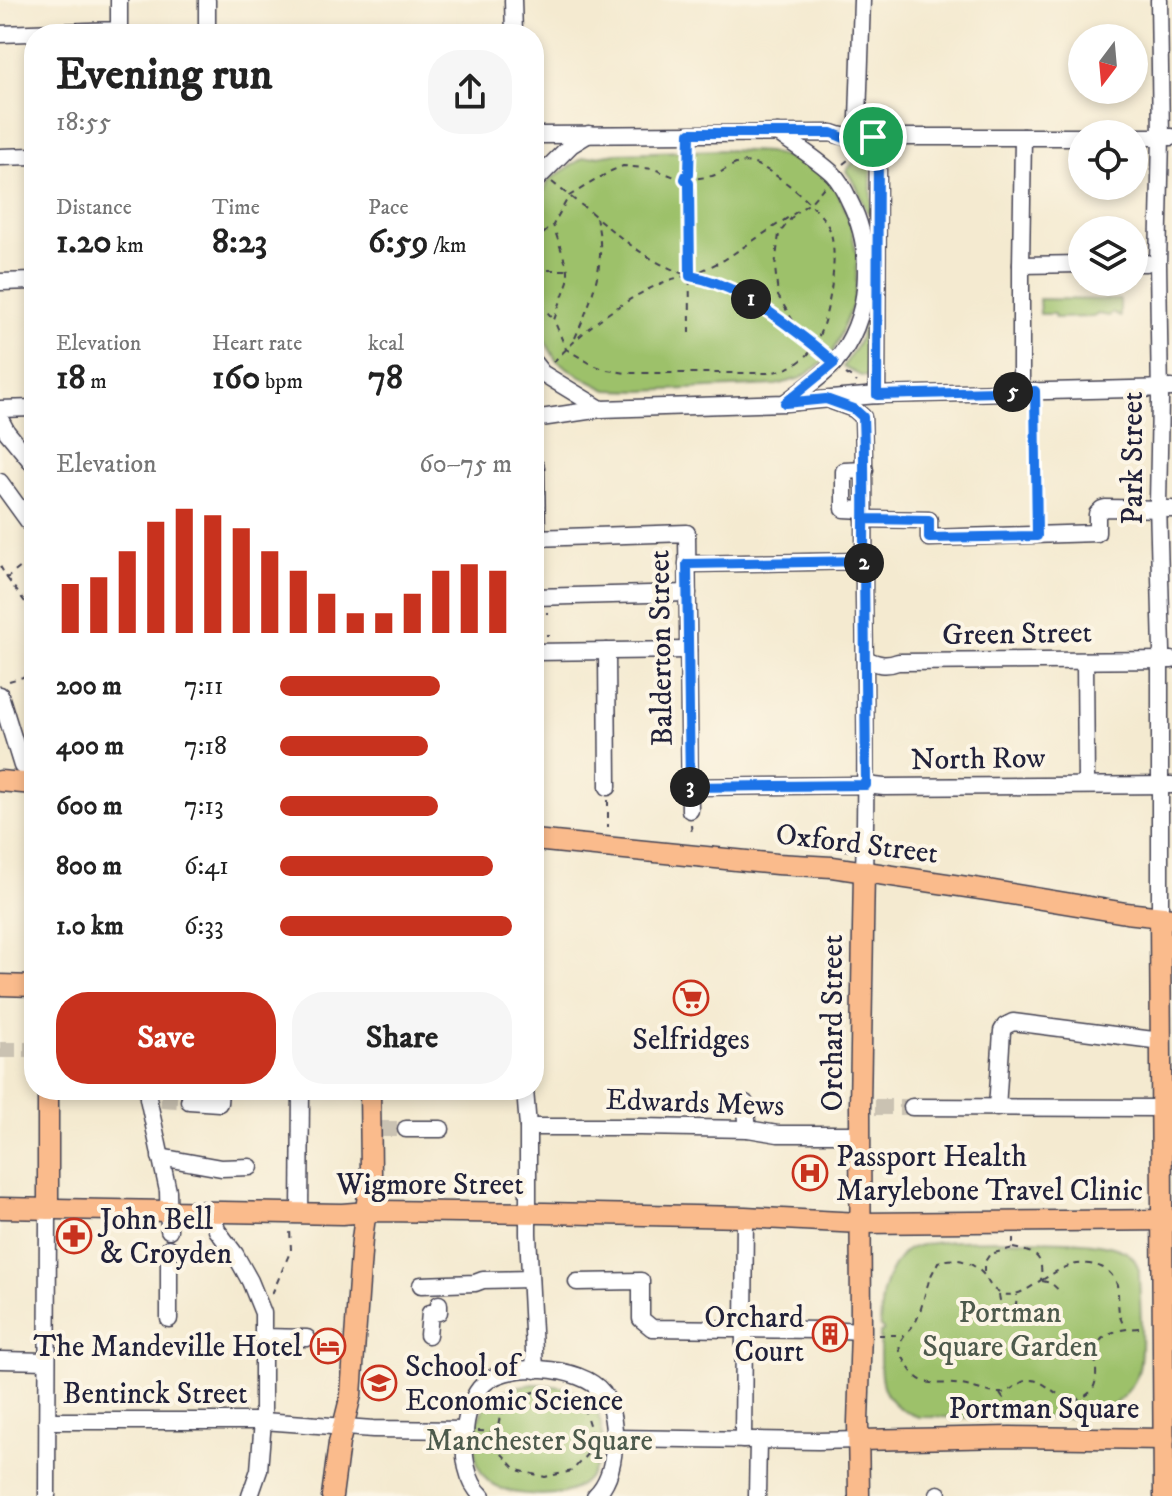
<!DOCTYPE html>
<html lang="en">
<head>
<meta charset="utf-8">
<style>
	body { margin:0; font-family:"IM FELL DW Pica",serif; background:#f6f6f6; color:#222; height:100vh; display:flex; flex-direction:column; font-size:30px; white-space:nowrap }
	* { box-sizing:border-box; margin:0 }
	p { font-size:26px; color:#767676 }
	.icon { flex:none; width:44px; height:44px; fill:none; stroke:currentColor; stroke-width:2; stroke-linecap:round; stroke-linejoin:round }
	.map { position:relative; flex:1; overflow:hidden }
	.side { position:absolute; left:24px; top:24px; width:520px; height:1076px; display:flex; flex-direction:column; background:#fff; border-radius:32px; box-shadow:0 4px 12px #0003 }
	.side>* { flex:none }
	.needle { width:52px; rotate:196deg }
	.controls { position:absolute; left:1068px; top:24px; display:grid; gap:16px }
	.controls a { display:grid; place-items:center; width:80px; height:80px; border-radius:50%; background:#fff; box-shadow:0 4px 12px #0003; font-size:40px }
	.pin { position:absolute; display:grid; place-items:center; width:68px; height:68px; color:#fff; margin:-34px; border:4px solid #fff; border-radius:50%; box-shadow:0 2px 8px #0007 }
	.km { position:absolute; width:40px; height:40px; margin:-20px; border-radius:50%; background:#222; color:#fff; font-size:22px; line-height:40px; text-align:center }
	.round { display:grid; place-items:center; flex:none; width:84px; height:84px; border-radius:32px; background:#f6f6f6 }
	.head { display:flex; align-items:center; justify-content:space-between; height:136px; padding:0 32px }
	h1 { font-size:44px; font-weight:800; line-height:60px }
	.metrics { display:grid; grid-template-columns:repeat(3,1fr); gap:12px; height:136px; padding:8px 32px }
	.metrics div { display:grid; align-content:center }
	.metrics b { font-size:34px; font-weight:800 }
	.metrics small { font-size:22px; font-weight:400 }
	.metrics p { font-size:22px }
	.chart { height:224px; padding:16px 32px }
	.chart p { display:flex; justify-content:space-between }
	.chart svg { width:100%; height:144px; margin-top:8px; stroke:#c8321e; stroke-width:6 }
	.cta { display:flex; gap:16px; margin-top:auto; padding:16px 32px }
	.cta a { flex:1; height:92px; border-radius:32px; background:#c8321e; color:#fff; font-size:32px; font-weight:800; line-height:92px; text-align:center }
	.cta a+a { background:#f6f6f6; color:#222 }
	ul { padding:0 32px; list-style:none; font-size:26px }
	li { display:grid; grid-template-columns:128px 96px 1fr; align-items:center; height:60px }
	li i { height:20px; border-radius:10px; background:#c8321e }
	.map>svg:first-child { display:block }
</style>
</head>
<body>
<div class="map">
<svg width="1172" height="1496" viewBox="0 0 1172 1496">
	<rect width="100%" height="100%" fill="#fcf5e5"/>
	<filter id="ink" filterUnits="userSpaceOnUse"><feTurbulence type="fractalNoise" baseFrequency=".0125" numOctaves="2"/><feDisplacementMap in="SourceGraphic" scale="16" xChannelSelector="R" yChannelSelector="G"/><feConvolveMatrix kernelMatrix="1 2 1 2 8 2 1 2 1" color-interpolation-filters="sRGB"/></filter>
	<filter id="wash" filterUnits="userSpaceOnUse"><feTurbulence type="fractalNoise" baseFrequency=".006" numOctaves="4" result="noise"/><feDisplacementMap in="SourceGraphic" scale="32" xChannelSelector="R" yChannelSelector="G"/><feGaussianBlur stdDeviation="1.8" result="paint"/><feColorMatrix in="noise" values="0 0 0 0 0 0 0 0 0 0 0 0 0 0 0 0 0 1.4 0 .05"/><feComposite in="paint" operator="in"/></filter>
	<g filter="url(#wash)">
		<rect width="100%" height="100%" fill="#f4ead0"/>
		<g fill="#9dc16b" stroke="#607253" stroke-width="2">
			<path d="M726,150L768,152L804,162L830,179L842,201L851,225L857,258L856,286L853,304L831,357L801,378L776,385L642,391L607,390L581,377L556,360L534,322V213L549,180L583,158L617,153Z"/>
			<path d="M865,158H871V213L867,212L856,185L846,171L853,163Z"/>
			<path d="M1039,299L1120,300V317L1112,313L1109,316L1098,314L1093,317L1055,318L1054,314H1040Z"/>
			<path d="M867,319H871L870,377L861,376L843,367L857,345Z"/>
			<path d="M1013,1240C1039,1241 1117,1237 1133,1258C1136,1261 1137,1266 1139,1270C1139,1295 1145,1354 1137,1376C1131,1391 1113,1408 1098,1415C1092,1417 1085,1417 1080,1418L919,1417C873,1402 881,1374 880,1333L883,1332V1329L880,1327C881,1315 880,1301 884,1289C887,1277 896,1259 906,1251C924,1238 989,1241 1013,1240Z"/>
			<path d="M535,1384C552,1386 574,1386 587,1399C616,1426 602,1485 563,1493C543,1496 502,1496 487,1480C469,1460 471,1420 490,1401C502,1388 519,1386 535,1384Z"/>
		</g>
	</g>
	<g filter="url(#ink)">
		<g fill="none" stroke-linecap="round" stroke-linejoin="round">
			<g stroke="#cac2b2" stroke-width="16" stroke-dasharray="16 8" stroke-linecap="butt">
				<path d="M0,1050H34"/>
				<path d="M161,1099L189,1101"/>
				<path d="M875,1107H912"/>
				<path d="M381,1129H406"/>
			</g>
			<g stroke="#424051" stroke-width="19">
				<g id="minor">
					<path d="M207,0V34"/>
					<path d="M513,0L514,34"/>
					<path d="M1159,0L1161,137L1158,263L1160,400L1158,503L1162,651L1160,660V917"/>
					<path d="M0,34L119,30V0"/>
					<path d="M858,118L862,0"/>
					<path d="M778,133C796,146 817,159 833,174C840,181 845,191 849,200C875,250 872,319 834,363C821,378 802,390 786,402"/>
					<path d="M1134,137H1172"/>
					<path d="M534,138L540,135L832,133C846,138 858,139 873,137H1082"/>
					<path d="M0,157L34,156"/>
					<path d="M534,182L571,145L589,134"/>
					<path d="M1134,263H1146"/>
					<path d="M1021,265L1082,264"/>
					<path d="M0,282L34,281"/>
					<path d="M534,363L542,373L601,409"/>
					<path d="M1021,392V265L1023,137"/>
					<path d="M877,395L878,137"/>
					<path d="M832,401L854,409L863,417C865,474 864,531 864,589C865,683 867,777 864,871"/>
					<path d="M0,409L34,408"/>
					<path d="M0,419L7,432L34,465"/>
					<path d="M534,419L601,409L785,403L877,395L1172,388"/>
					<path d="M534,467H536L537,538"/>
					<path d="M0,482L34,529"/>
					<path d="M864,510L844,509V471L865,470"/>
					<path d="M864,519L929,520V538L1097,533V514L1102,509L1105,508L1172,509"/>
					<path d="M534,538L687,533L690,810"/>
					<path d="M687,564L864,561"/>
					<path d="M534,597L688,593"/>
					<path d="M607,651L608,787"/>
					<path d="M534,652L688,650"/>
					<path d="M865,659C877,664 885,667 898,662L1172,660"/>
					<path d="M1085,661L1086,784"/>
					<path d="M0,695L22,766"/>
					<path d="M690,787L866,785L884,787L1172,785"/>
					<path d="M148,1090V1098L168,1191L169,1230"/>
					<path d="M525,1090L528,1127V1234L535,1370"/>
					<path d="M189,1101L219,1103L220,1090"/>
					<path d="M745,1103L748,1129"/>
					<path d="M912,1107L1162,1108"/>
					<path d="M997,1108L1002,1031L1005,1026L1013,1022L1161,1041"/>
					<path d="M528,1127H640L748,1129L778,1134H861"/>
					<path d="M406,1129H441"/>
					<path d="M160,1157L221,1168L250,1167"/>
					<path d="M212,1212L217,1230L235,1254L250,1281L263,1313V1421L259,1470L250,1496"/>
					<path d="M300,1214L301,1090"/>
					<path d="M169,1248V1319"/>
					<path d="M577,1282L641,1281V1319L652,1328L818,1330"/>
					<path d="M421,1285L475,1283L483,1280L530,1279"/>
					<path d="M842,1330L861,1331"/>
					<path d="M428,1335L430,1313L439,1312V1304"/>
					<path d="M263,1337L307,1338"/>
					<path d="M0,1360L47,1361"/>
					<path d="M47,1421H263L373,1429L465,1430"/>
					<path d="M614,1438L818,1441L859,1440"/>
					<path d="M743,1440L745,1217"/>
					<path d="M938,1494V1496"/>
					<path d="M47,1496L48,1209"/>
					<path d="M482,1496C466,1481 463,1455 465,1434C465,1419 471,1399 480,1388C502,1359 582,1365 603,1393C613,1407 615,1430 614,1446C613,1464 609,1483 595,1496"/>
					<path d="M757,1496L758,1440"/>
				</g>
			</g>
			<g stroke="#424051" stroke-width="23">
				<g id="major">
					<path d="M0,781L34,784"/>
					<path d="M534,840L777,864L832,867L987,890L1126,913L1172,918"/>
					<path d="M1160,917L1164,1496"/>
					<path d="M0,985L34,986"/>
					<path d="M0,1208L342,1214L380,1211L545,1213L745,1217L860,1223L1172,1220"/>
					<path d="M48,1209V1090"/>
					<path d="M859,1440L1010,1437L1164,1439"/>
					<path d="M332,1496L339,1443L351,1395L362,1239L371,1173L370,1090"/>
					<path d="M859,1496L858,1422L861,1331L860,1107L864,871"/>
				</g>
			</g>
			<g stroke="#424051" stroke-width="2" stroke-dasharray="6 6" stroke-linecap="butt">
				<path d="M843,164L857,153"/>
				<path d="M689,174L690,150"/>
				<circle cx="689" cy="179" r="4.5"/>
				<path d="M685,179L675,177L654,169L623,166L611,171L569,196L553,225L568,270V281L554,320L566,349L593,365L607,370L626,373H768C785,370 798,366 810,352C828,330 841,254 829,228C820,208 773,168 751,163C736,159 725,172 712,176C706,177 700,178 694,179"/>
				<path d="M552,182C564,192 576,201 588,210C619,237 649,263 690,276L724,260L810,203L824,187"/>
				<path d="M689,183L690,335"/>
				<path d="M793,216L779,234L775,267L778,296L801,334"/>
				<path d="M534,242L552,226"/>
				<path d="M548,270H567"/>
				<path d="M534,293L542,306L554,320"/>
				<path d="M575,338C592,300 608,260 596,218"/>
				<path d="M553,362C565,351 576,339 589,328C609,311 665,274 692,276C722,279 751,298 775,316C791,328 810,339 824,353"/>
				<path d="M846,374L857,382"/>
				<path d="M1035,405L1037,519"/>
				<path d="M0,566L7,578L26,563"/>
				<path d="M7,578L34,614"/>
				<path d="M534,613H548"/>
				<path d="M534,635H549"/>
				<path d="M9,681L34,674"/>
				<path d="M608,800V827"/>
				<path d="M691,825L692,835"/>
				<path d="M834,850V848L850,851"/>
				<path d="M1013,1248C1037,1253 1043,1255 1041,1280C1029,1289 1009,1302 995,1290C989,1286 988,1280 984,1275C972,1261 955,1256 938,1262C935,1269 930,1276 928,1284C924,1296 922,1308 917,1319C913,1329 902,1334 900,1344C898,1351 902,1355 905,1361C921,1392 934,1380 962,1385C974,1387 986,1393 998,1393C1011,1394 1018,1380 1031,1380C1050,1381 1060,1406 1081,1398C1120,1382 1061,1330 1141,1328"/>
				<path d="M984,1272V1263L990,1254L1013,1248V1238"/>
				<path d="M1042,1280C1062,1268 1077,1258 1101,1267C1108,1270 1115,1277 1117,1285C1120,1301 1115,1312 1125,1327"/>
				<path d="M1042,1281L1051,1283L1062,1293"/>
				<path d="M272,1294L291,1250L290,1229"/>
				<path d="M999,1295L1001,1306C1006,1308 1012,1308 1016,1305L1017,1295"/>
				<path d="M878,1335H903"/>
				<path d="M538,1391L565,1397L585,1412L592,1434L589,1452L572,1471L545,1477L517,1470L502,1454L497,1432L500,1416L513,1398Z"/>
				<path d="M1000,1394L1007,1404L1009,1420"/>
				<path d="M478,1431L496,1432"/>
			</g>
			<use href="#minor" stroke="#fff" stroke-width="16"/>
			<use href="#major" stroke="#fabb8c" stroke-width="20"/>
		</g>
	</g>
	<g fill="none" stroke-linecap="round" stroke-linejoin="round" filter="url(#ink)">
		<g stroke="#fff" stroke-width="16">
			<path id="route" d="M873,137L844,138L832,133H690L689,174L686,176L685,179L689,183L690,276C729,283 759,304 790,327C806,339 820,349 834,363L785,403L826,399L854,409L863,417C865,466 864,515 864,564C864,637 866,711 866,785L690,787L687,564L864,561V519L929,520V538L1037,536L1035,391L877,395L878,137H873"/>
		</g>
		<use href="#route" stroke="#1a73e8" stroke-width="10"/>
	</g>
	<defs>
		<g id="supermarket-ring" transform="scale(1.8)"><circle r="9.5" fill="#fcf5e5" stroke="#c8321e" stroke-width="1.5"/><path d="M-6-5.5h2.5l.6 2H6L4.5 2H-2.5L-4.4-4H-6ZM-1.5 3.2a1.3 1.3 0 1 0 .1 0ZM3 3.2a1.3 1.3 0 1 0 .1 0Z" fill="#c8321e"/></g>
		<g id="hospital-ring" transform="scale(1.8)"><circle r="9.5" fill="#fcf5e5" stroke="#c8321e" stroke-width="1.5"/><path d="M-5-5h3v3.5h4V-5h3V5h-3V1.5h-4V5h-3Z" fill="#c8321e"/></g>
		<g id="pharmacy-ring" transform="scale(1.8)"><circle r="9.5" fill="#fcf5e5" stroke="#c8321e" stroke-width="1.5"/><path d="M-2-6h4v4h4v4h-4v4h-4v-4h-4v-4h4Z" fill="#c8321e"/></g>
		<g id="building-ring" transform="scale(1.8)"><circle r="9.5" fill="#fcf5e5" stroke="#c8321e" stroke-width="1.5"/><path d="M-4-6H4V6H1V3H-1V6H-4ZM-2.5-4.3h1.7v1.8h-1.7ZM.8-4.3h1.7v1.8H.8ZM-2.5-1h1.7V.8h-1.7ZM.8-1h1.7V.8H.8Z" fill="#c8321e"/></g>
		<g id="hotel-ring" transform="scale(1.8)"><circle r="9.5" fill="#fcf5e5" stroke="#c8321e" stroke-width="1.5"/><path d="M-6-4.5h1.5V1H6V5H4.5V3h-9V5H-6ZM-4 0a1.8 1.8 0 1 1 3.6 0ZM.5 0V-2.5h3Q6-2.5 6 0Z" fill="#c8321e"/></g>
		<g id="school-ring" transform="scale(1.8)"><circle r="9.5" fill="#fcf5e5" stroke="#c8321e" stroke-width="1.5"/><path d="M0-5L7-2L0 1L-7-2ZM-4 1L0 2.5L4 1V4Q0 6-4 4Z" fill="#c8321e"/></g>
	</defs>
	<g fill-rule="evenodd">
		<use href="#supermarket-ring" x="691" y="998"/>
		<use href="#hospital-ring" x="810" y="1173"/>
		<use href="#pharmacy-ring" x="74" y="1236"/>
		<use href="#building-ring" x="830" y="1334"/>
		<use href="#hotel-ring" x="328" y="1346"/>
		<use href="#school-ring" x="379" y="1383"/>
	</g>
	<g text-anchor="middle" stroke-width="8" stroke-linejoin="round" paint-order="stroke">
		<g font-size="30" fill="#22223b" stroke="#fcf5e5">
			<text transform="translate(1132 458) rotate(-90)" y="10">Park Street</text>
			<text transform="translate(1017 633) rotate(-1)" y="10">Green Street</text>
			<text transform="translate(660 648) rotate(-91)" y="10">Balderton Street</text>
			<text transform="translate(978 758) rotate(-1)" y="10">North Row</text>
			<text transform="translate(857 843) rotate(7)" y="10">Oxford Street</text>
			<text transform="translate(832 1023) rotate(-90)" y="10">Orchard Street</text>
			<text transform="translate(695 1102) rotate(2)" y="10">Edwards Mews</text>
			<text x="430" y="1194">Wigmore Street</text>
			<text x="155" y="1403">Bentinck Street</text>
			<text x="1044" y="1418">Portman Square</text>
		</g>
		<g font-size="30" fill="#22223b" stroke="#fcf5e5" text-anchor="start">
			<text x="691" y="1049" text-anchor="middle">Selfridges</text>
			<text x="836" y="1166">Passport Health<tspan x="836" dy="34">Marylebone Travel Clinic</tspan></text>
			<text x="100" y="1229">John Bell<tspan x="100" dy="34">&amp; Croyden</tspan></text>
			<text x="804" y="1327" text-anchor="end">Orchard<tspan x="804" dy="34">Court</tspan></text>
			<text x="302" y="1356" text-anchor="end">The Mandeville Hotel</text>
			<text x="405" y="1376">School of<tspan x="405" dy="34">Economic Science</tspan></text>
		</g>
		<g font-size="30" fill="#4d5a4c" stroke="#fcf5e5">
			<text x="1010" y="1322">Portman<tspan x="1010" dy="34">Square Garden</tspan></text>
			<text x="539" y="1450">Manchester Square</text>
		</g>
	</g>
</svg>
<div class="controls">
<a><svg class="needle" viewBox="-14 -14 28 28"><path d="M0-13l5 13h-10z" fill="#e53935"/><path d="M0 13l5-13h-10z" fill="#767676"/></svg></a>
<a><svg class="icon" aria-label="locate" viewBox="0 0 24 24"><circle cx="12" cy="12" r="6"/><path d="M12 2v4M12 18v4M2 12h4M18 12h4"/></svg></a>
<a><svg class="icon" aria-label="layers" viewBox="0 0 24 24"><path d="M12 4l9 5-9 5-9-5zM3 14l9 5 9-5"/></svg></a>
</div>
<div class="pin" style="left:873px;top:137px;background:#1e9e55"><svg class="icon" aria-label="arrive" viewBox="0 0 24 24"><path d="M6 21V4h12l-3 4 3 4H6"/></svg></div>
<b class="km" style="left:751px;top:299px">1</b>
<b class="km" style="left:864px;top:563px">2</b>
<b class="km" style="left:690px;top:787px">3</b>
<b class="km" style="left:1013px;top:392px">5</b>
<section class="side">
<div class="head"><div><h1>Evening run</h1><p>18:55</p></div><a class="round"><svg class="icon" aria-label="share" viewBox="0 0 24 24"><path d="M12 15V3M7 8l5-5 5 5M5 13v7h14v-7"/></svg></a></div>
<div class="metrics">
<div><p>Distance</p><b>1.20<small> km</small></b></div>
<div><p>Time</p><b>8:23</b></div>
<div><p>Pace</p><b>6:59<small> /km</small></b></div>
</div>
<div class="metrics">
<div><p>Elevation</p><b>18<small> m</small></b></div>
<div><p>Heart rate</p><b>160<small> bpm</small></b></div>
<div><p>kcal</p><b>78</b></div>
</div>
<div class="chart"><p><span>Elevation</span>60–75 m</p>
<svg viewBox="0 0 160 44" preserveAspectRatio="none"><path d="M5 44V29M15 44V27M25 44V19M35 44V10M45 44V6M55 44V8M65 44V12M75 44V19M85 44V25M95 44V32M105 44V38M115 44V38M125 44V32M135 44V25M145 44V23M155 44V25"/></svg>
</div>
<ul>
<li><b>200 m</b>7:11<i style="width:69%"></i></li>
<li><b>400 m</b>7:18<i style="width:64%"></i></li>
<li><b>600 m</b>7:13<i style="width:68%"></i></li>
<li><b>800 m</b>6:41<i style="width:92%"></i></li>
<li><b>1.0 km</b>6:33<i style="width:100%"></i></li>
</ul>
<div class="cta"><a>Save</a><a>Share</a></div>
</section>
</div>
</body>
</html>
